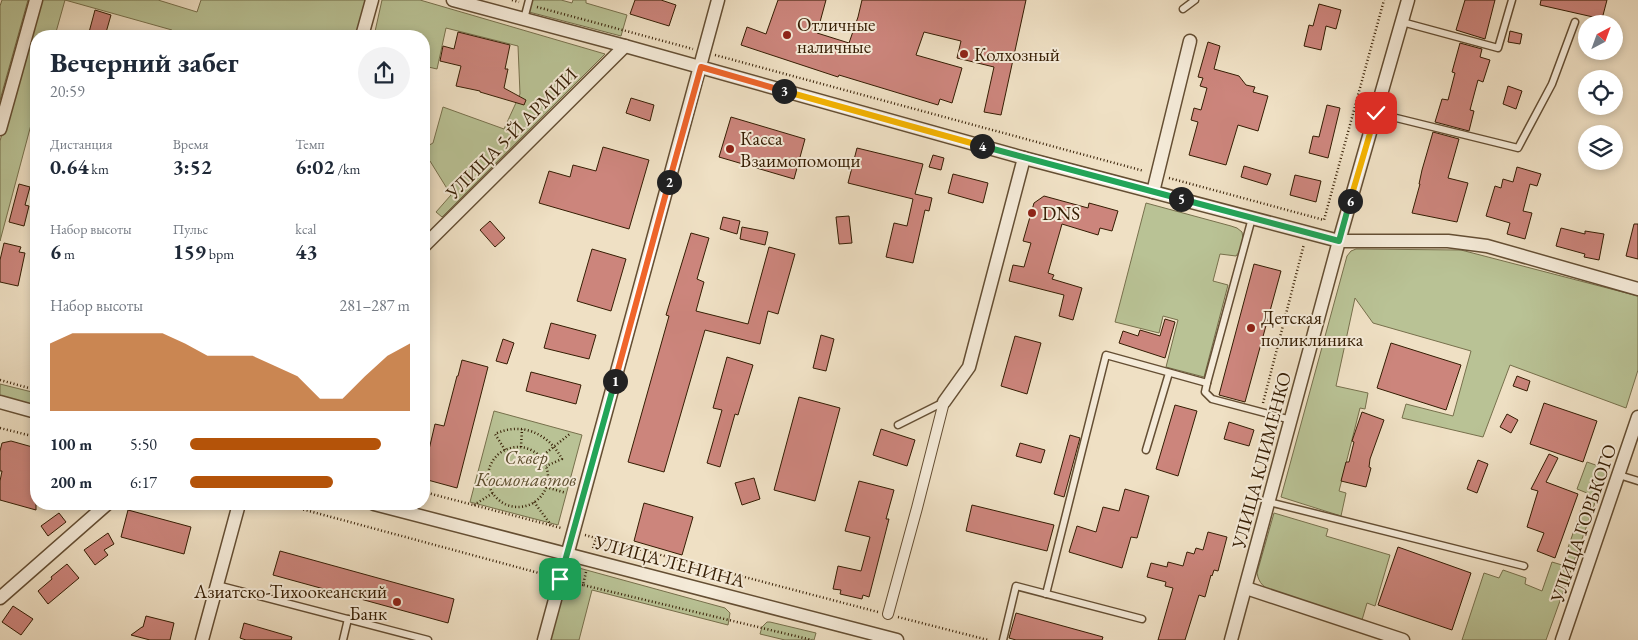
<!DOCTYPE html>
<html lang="ru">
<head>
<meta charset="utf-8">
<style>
	body { margin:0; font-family:"EB Garamond",serif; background:#f2f2f3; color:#1f2937; height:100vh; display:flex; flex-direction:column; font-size:19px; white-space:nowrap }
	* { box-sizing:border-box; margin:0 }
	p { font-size:16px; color:#747a83 }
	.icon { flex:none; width:28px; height:28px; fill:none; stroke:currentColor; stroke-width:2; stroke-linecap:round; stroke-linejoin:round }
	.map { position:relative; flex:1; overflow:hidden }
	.drawer { position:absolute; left:30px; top:30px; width:400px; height:480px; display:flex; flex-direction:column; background:#fff; border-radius:20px; box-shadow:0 2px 8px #0003 }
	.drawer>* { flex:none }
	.needle { width:32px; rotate:41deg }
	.controls { position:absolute; left:1578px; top:15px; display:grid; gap:10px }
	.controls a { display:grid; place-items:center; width:45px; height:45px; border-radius:50%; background:#fff; box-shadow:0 2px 8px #0003; font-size:25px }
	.pin { position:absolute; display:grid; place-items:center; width:42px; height:42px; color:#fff; margin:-21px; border-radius:10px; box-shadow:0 2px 8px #0006 }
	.km { position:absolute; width:25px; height:25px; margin:-12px; border-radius:50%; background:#222; color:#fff; font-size:14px; line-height:25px; text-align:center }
	.round { display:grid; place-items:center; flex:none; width:52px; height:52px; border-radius:26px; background:#f2f2f3 }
	.headline { display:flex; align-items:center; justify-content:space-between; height:85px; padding:0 20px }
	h1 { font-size:28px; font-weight:700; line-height:38px }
	.stats { display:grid; grid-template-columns:repeat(3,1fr); gap:8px; height:85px; padding:5px 20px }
	.stats div { display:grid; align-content:center }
	.stats b { font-size:21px; font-weight:700 }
	.stats small { font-size:14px; font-weight:400 }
	.stats p { font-size:14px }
	.chart { height:140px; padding:10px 20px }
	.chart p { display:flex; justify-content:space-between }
	.chart svg { width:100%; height:90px; margin-top:5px; fill:#b45309; opacity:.7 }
	ul { padding:0 20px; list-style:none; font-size:16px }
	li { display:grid; grid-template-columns:80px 60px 1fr; align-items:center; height:38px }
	li i { height:12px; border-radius:6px; background:#b45309 }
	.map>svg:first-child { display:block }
</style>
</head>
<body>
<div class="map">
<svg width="1638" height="640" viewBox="0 0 1638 640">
	<rect width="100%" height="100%" fill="#efe0c4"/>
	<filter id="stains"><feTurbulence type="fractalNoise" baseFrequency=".004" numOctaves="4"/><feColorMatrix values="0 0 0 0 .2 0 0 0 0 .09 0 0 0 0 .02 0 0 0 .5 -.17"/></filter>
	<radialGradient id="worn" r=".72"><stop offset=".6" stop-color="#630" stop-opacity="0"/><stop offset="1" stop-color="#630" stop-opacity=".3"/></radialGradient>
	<g fill="#b9c295" stroke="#77704c">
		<path d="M2,0H28L0,100V6Z"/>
		<path d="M39,0H158L197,12L201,0H367L358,36H170L172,30L65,0L56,32L72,36H36V106L0,241V141Z"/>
		<path d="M382,0H420L605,54L442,217L436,212L451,195L430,161L424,159V148L433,143L443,107L504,129L520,94L518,46L446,28L437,69L424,66V36H374Z"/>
		<path d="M532,0H561L572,3L573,0H586V3L627,15L621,36L529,12Z"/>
		<path d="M1146,203L1231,226L1237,228L1242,232C1244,240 1241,250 1236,256L1220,254L1213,281L1228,285L1204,377L1166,367L1178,320L1163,316L1159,333L1115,322Z"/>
		<path d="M1356,249L1461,250L1638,296V370L1626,408L1510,365L1483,437L1402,418L1406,404L1453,416L1471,351L1373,323L1355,298L1336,386L1368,393L1365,409L1360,408L1339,491L1346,493L1341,516L1281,497L1347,256L1351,251Z"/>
		<path d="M0,384L36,393V407L0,398Z"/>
		<path d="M494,411L582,435L558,525L470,502Z"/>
		<path d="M1587,462L1607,469L1546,640H1462L1484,573L1499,578L1503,570L1526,578L1525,584L1542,591L1552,562L1562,565L1587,493L1577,489Z"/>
		<path d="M1274,513L1328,529L1326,536L1390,555L1375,606L1367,603L1362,620L1273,592C1264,587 1259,584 1257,573Z"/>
		<path d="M573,568H579L725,608L730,613L728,625L592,590L579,640H549L567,571Z"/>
		<path d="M767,622H770L816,633L814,640H785L760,634L762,627Z"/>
	</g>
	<g fill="#cc857c" stroke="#351d03">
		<path d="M635,0H661L676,5L669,26L630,14Z"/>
		<path d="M778,0H826L817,33L849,43L858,17L862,0H1026L1001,115L984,112L994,67L957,58L961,41L924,32L916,55L962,68L952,103L940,99L938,105L839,75L838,77L741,45L747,27L766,34Z"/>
		<path d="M1465,0H1495L1485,39L1456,30Z"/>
		<path d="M1541,0H1607L1602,19L1540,5Z"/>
		<path d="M1319,4L1341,10L1336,29L1326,26L1321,50L1304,46L1309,25L1313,26Z"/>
		<path d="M95,10L111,15L105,36H88Z"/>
		<path d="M1510,31L1522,34L1520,44L1508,42Z"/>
		<path d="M458,32L510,45L505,69H508L504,88L526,100L524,105L480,92V91L456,86L461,66L440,61L443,46L454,49Z"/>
		<path d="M1208,42L1220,46L1214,69L1239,76L1246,85L1255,87L1253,92L1268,96L1258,131L1238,125L1226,165L1189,155L1198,122L1191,120L1194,108L1201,110L1207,88L1200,86L1203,78L1198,77Z"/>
		<path d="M1460,43L1482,49L1480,57L1490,60L1483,82L1478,80L1470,110L1474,111L1469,131L1435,122L1442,99L1448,100L1455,73L1452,72Z"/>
		<path d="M1508,86L1522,91L1516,109L1503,104Z"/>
		<path d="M631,98L654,105L650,121L626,113Z"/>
		<path d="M1327,105L1340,108L1328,158L1309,153L1313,136L1319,137Z"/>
		<path d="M731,117L805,139L794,179L719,157Z"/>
		<path d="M1433,132L1459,139L1448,178L1468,183L1457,222L1412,213L1420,184H1419L1422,170Z"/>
		<path d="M603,147L649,160L629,229L539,203L549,171L570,177L573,165L596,171Z"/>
		<path d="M857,148L923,164L915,194L932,198L929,211L925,210L913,263L886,257L894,223L907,226L913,199L848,183Z"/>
		<path d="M933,155L944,158L941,170L929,167Z"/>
		<path d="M1244,166L1271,174L1267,185L1241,177Z"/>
		<path d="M1517,167L1541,174L1537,186L1530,184L1523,211L1532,213L1525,239L1507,234L1510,223L1486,216L1495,186L1501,188L1503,179L1513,182Z"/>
		<path d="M953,174L988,183L983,203L948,193Z"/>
		<path d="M1295,175L1321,181L1316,202L1290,195Z"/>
		<path d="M19,184L30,187L25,205L29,206L24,226L9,222Z"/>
		<path d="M1044,196L1088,208L1089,203L1118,211L1112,231L1100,228L1098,235L1062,224L1048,273L1054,275L1052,279L1082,288L1073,320L1059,316L1064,295L1009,281L1013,265L1024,267L1031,243L1023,241L1034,203Z"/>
		<path d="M849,216L852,243L839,244L836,217Z"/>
		<path d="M723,217L740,221L737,234L720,229Z"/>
		<path d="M490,221L505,238L495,247L480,230Z"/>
		<path d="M1634,224H1638V259L1626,256Z"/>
		<path d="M742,227L768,232L765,245L740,239Z"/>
		<path d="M1561,228L1585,234V231L1604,234L1599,260L1584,257L1585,254L1556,246Z"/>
		<path d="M691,233L709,238L697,279L704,282L696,311L748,324L769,247L795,254L778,314L768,311L760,344L705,330L664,472L628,462L669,316L666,315Z"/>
		<path d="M4,243L21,247L19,252L25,253L18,286L0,282V260Z"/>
		<path d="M592,249L626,259L611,311L577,301Z"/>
		<path d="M1254,264L1281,271L1245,402L1219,395Z"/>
		<path d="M1165,319L1175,322L1165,358L1119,343L1123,331L1138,336L1140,330L1160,336Z"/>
		<path d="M551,323L596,335L589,359L544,348Z"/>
		<path d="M821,335L834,339L826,371L813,368Z"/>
		<path d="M1015,336L1041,343L1027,394L1001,386Z"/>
		<path d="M503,339L514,343L507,364L496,361Z"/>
		<path d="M1391,343L1461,365L1446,410L1377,388Z"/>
		<path d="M727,357L753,365L738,415L735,414L720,467L707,463L722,410L713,408Z"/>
		<path d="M462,360L488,367L457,488L424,479V457L427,458L435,424L444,426L457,376H458Z"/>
		<path d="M531,372L581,385L576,404L526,391Z"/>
		<path d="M1517,376L1530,381L1527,391L1513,386Z"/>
		<path d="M799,397L840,408L815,501L774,490Z"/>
		<path d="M1544,403L1597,421L1583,462L1530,444Z"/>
		<path d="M1175,405L1197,411L1178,476L1156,469Z"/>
		<path d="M1362,412L1384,420L1370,459L1369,467L1371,468L1366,487L1341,481L1346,462H1349L1354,442L1352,441Z"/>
		<path d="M1507,414L1518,420L1511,433L1500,427Z"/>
		<path d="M1229,422L1254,430L1249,446L1224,439Z"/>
		<path d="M881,429L915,440L907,466L873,455Z"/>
		<path d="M1070,435L1080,438L1064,497L1054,494Z"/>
		<path d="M11,441L36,448V510L0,500V481L2,471H0V451L2,443Z"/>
		<path d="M1020,443L1045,450L1041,463L1016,456Z"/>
		<path d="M1549,454L1558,458L1546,482L1578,494L1555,558L1537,551L1544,533L1527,527L1538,491L1531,489Z"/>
		<path d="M1478,460L1488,464L1477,493L1467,489Z"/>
		<path d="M754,478L760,499L742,505L735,483Z"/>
		<path d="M859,481L894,490L886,519H889L869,597L863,595L862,599L840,594L841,590L833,589L838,566L861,571L870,537L845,531Z"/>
		<path d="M1125,489L1149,496L1137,538L1131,537L1122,568L1069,552L1077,526L1096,532L1103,507L1119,511Z"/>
		<path d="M644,503L693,517L682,555L634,541Z"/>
		<path d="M972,505L1054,525L1047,551L966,531Z"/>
		<path d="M128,510L191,527L184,554L121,537Z"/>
		<path d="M59,513L66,522L48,536L41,526Z"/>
		<path d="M1208,532L1227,537L1218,571L1214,570L1212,576L1211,575L1205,597L1199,595L1185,640H1158L1173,588L1165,586L1166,582L1147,577L1151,563L1167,567L1168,562L1183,566L1187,552L1194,554L1196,548L1203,550Z"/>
		<path d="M108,533L114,544L104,550L108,555L95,565L84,550Z"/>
		<path d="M1398,547L1471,573L1452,630L1378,605Z"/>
		<path d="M280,551L454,599L448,623L273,575Z"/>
		<path d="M67,564L79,578L48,604L38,591L52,579L51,577Z"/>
		<path d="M13,606L33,619L21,635L2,622Z"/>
		<path d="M1016,613L1103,637L1102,640H1016L1009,638Z"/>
		<path d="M146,616L174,623L170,640H150L131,635L142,627H143Z"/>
		<path d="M244,623L292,637L291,640H246L240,638Z"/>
	</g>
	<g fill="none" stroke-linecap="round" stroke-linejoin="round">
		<g stroke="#644e33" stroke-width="9">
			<g id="service">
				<path d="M1183,9L1195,0"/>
				<path d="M524,19L529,0"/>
				<path d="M1402,22L1498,48L1512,0"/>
				<path d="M1376,113L1518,148L1552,84L1575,22"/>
				<path d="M1207,383L1205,392L1212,399L1291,420"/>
				<path d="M898,425L944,402"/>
				<path d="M1146,450L1169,373"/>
				<path d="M1619,475L1638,481"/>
				<path d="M1269,502L1524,566"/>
				<path d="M217,585L428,640"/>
				<path d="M1046,594L1106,355L1207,383L1252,218"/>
				<path d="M343,640L348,619"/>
				<path d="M1003,640L1016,586L1142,619"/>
			</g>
		</g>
		<g stroke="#644e33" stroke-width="12">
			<path id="pedestrian" d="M888,614L917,508L944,402"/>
		</g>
		<g stroke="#644e33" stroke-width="15">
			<g id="minor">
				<path d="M453,0L625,46L1024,158L1339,241H1448L1487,246L1638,289"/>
				<path d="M362,36L372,0"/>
				<path d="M0,129L36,0"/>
				<path d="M1153,192L1190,41"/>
				<path d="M424,246L625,46"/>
				<path d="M0,402L36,412"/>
				<path d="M944,402L969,367L1024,158"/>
				<path d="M374,504L897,640"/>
				<path d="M1246,588L1403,640"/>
				<path d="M0,598L107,504"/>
				<path d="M202,640L239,504"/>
				<path d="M544,640L718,0"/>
				<path d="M1231,640L1339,241L1408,0"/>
				<path d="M1562,640L1638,417"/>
			</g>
		</g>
		<g stroke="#351d03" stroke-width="2.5" stroke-dasharray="1 2.5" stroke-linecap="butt">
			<path d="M512,0L519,2"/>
			<path d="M537,7L693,49"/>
			<path d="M715,55L1144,171"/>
			<path d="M1169,178L1324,220L1384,0"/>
			<path d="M0,380L36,390"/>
			<path d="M1263,403L1304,244"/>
			<path d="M0,428L36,437"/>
			<circle cx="518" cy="477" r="30"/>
			<path d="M521,447L522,429"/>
			<path d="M505,450L495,434C522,421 549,434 562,459L546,466"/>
			<path d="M541,457L571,433"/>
			<path d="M546,487L566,493"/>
			<path d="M424,492L561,528"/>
			<path d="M534,502L551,525"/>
			<path d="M283,504L550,576"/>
			<path d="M474,505L493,493"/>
			<path d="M585,535L596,538L593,548"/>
			<path d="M596,538L878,612"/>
			<path d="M586,572L583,585L812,640"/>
			<path d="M572,582L583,585"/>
			<path d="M898,617L988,640"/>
		</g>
		<use href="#service" stroke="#f5ebd9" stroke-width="6"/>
		<use href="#pedestrian" stroke="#f5ebd9" stroke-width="10"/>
		<use href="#minor" stroke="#f5ebd9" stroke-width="12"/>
	</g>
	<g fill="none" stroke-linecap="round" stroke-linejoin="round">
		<g stroke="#fff" stroke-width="10">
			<path id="split-1" d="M560,579L615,381"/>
		</g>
		<g stroke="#fff" stroke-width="10">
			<path id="split-2" d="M615,381L669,182"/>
		</g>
		<g stroke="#fff" stroke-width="10">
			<path id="split-3" d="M669,182L701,67L784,91"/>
		</g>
		<g stroke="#fff" stroke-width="10">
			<path id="split-4" d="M784,91L982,146"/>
		</g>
		<g stroke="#fff" stroke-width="10">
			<path id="split-5" d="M982,146L1181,199"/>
		</g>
		<g stroke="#fff" stroke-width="10">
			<path id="split-6" d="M1181,199L1339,241L1350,201"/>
		</g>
		<g stroke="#fff" stroke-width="10">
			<path id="split-7" d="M1350,201L1376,113"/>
		</g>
		<use href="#split-1" stroke="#22a559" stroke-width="6"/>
		<use href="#split-2" stroke="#f0652b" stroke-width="6"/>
		<use href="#split-3" stroke="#f0652b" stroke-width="6"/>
		<use href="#split-4" stroke="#f5b400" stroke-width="6"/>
		<use href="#split-5" stroke="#22a559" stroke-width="6"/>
		<use href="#split-6" stroke="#22a559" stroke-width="6"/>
		<use href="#split-7" stroke="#f5b400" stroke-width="6"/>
	</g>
	<g fill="#8f2418" stroke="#f5ebd9" stroke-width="2">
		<circle cx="787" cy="35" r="5"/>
		<circle cx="964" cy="54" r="5"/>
		<circle cx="730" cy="149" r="5"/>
		<circle cx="1032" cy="213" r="5"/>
		<circle cx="1251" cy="328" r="5"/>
		<circle cx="397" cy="602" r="5"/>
	</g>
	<g text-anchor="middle" stroke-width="4" stroke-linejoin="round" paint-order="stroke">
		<g font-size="19" fill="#351d03" stroke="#f5ebd9" text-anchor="start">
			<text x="797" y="31">Отличные<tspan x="797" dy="22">наличные</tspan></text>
			<text x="974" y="61">Колхозный</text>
			<text x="740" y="145">Касса<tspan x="740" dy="22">Взаимопомощи</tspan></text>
			<text x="1042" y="220">DNS</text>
			<text x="1261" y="324">Детская<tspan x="1261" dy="22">поликлиника</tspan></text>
			<text x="387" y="598" text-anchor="end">Азиатско-Тихоокеанский<tspan x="387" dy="22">Банк</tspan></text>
		</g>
		<g font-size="19" fill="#351d03" stroke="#f5ebd9">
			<text transform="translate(511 133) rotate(-45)" y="7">УЛИЦА 5-Й АРМИИ</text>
			<text transform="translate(1261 460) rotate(-75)" y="7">УЛИЦА КЛИМЕНКО</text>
			<text transform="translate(1583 523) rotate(-71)" y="7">УЛИЦА ГОРЬКОГО</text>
			<text transform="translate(670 561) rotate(15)" y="7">УЛИЦА ЛЕНИНА</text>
		</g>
		<g font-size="19" font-style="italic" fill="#5d4f2f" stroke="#f5ebd9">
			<text x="526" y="464">Сквер<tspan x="526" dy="22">Космонавтов</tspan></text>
		</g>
	</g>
	<rect width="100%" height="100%" filter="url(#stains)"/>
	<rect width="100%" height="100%" fill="url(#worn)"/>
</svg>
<div class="controls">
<a><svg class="needle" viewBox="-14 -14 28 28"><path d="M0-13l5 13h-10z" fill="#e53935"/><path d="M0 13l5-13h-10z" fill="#747a83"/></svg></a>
<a><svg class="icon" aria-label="locate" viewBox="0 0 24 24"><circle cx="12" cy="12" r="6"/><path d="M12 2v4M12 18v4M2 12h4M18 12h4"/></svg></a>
<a><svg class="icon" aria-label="layers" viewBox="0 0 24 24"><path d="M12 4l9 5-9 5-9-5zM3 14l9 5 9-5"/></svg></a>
</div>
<div class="pin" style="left:560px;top:579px;background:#1e9e55"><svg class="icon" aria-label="arrive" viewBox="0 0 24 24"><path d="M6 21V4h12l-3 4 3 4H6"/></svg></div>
<div class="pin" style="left:1376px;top:113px;background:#d93025"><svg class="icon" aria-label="check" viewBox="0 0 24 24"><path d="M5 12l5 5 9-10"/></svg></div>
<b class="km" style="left:615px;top:381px">1</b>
<b class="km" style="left:669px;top:182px">2</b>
<b class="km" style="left:784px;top:91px">3</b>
<b class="km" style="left:982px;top:146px">4</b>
<b class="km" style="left:1181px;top:199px">5</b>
<b class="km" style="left:1350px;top:201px">6</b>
<section class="drawer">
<div class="headline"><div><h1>Вечерний забег</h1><p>20:59</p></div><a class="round"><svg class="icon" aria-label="share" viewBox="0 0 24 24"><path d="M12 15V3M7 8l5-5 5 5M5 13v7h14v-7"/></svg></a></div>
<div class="stats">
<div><p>Дистанция</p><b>0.64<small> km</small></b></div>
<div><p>Время</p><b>3:52</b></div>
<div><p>Темп</p><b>6:02<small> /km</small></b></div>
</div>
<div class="stats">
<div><p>Набор высоты</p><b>6<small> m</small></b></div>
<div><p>Пульс</p><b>159<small> bpm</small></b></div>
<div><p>kcal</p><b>43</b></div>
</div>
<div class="chart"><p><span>Набор высоты</span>281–287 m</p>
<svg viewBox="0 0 160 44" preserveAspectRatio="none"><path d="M0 44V11L10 6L20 6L30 6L40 6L50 6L60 11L70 17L80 17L90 17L100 22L110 27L120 38L130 38L140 27L150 17L160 11V44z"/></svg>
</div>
<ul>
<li><b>100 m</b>5:50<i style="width:87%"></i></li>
<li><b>200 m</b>6:17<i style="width:65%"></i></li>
</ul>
</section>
</div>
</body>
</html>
